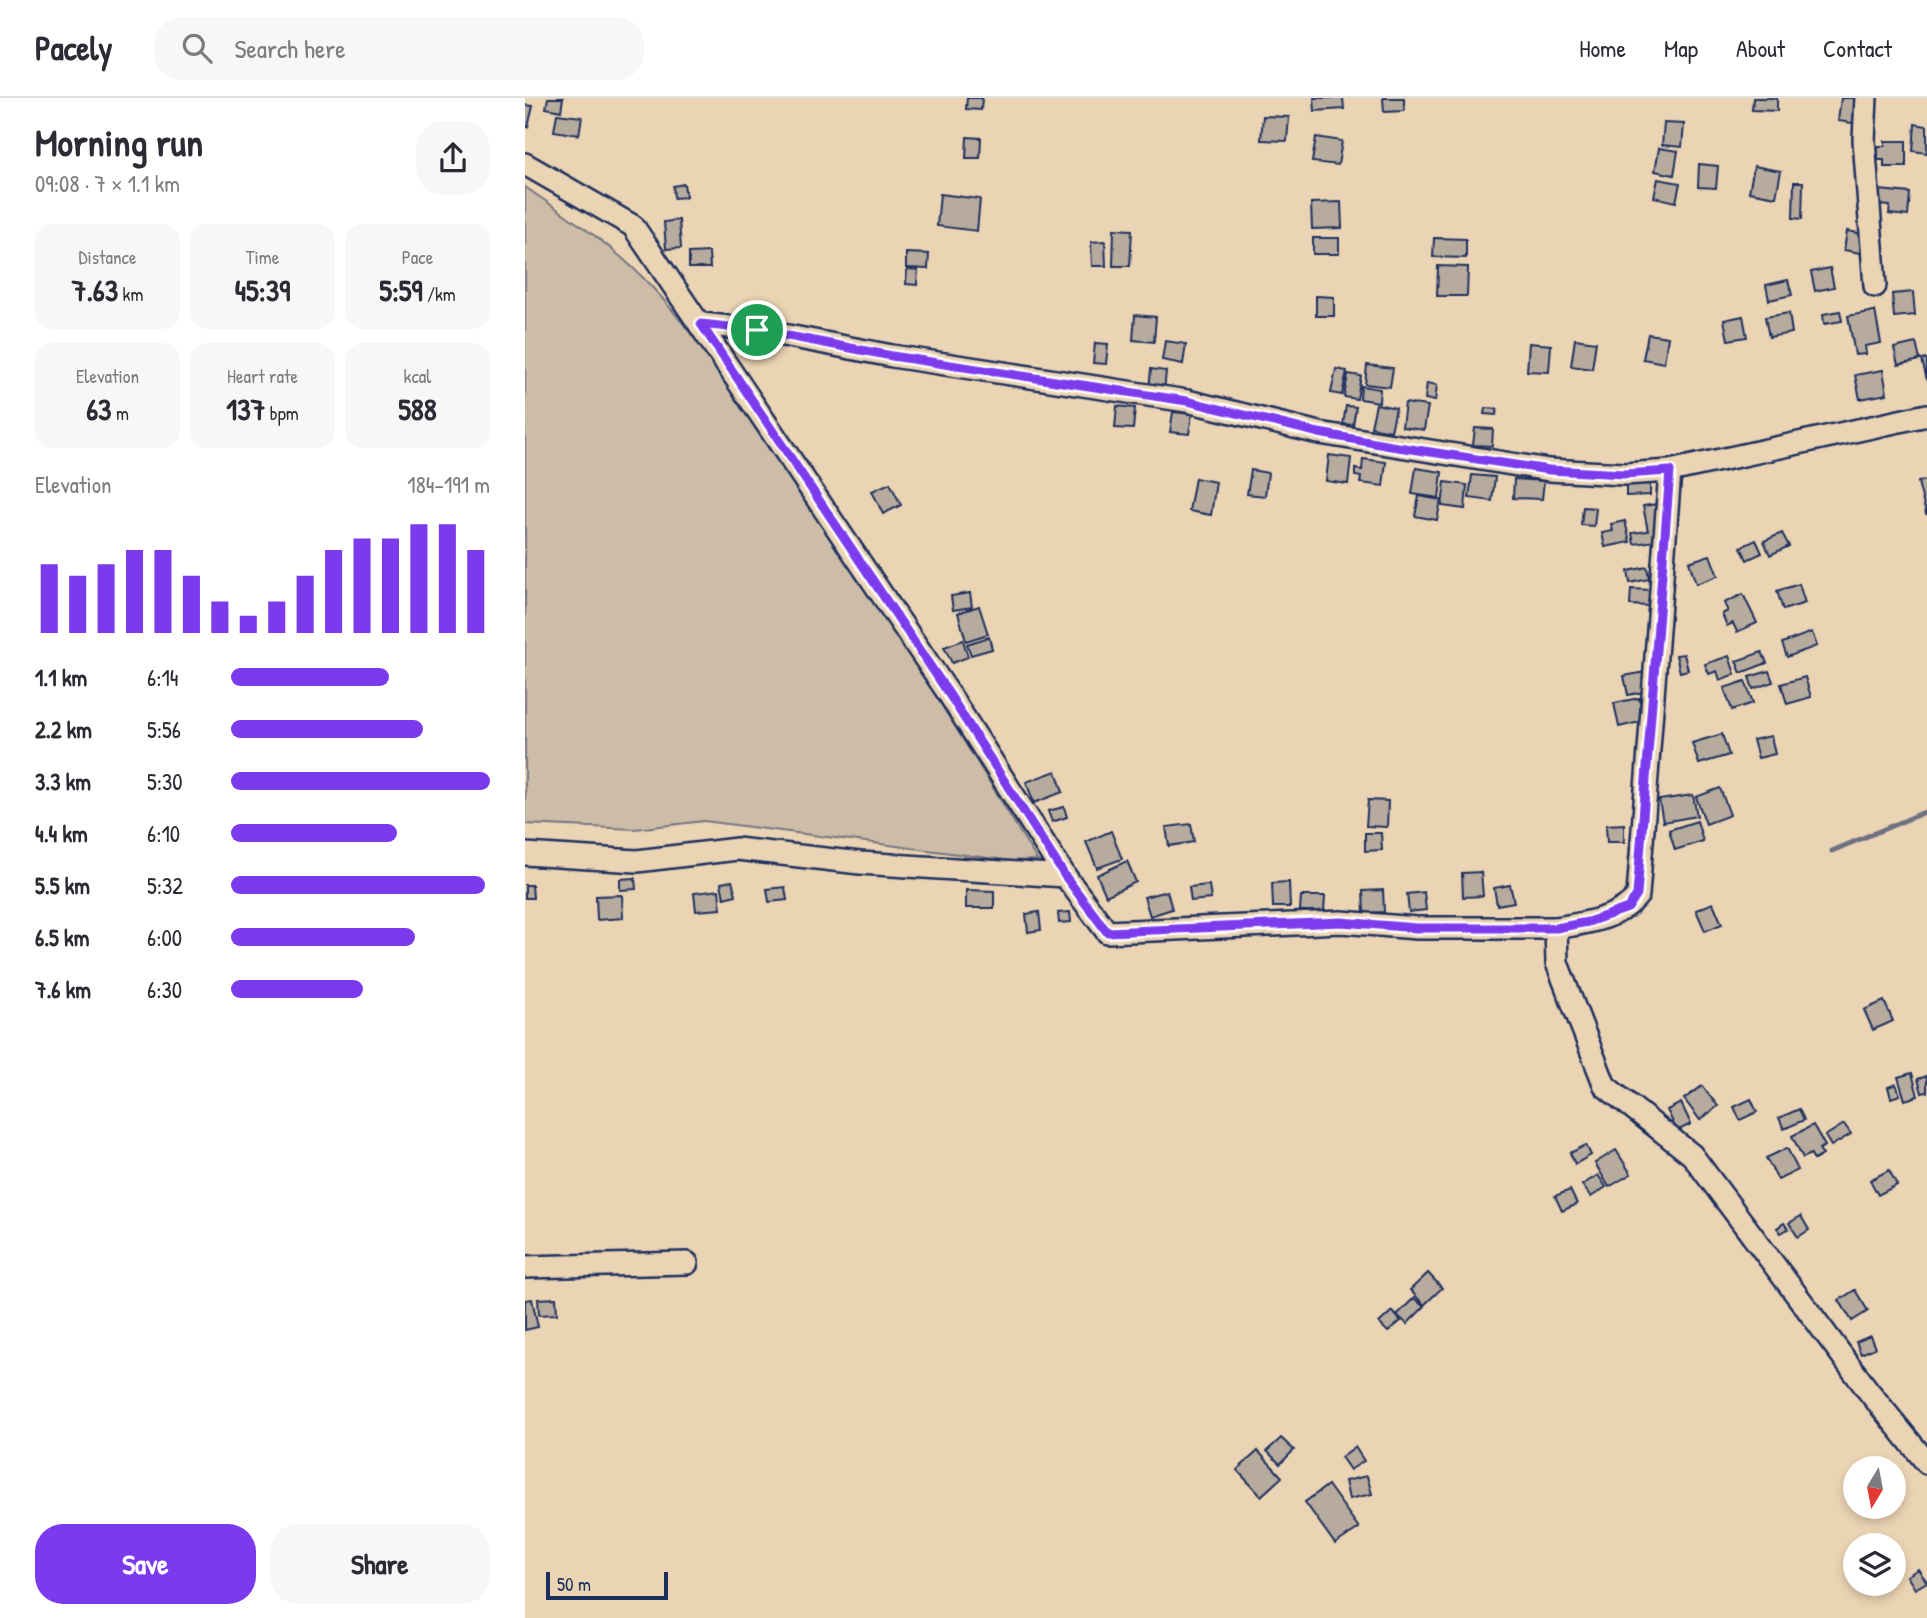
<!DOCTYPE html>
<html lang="en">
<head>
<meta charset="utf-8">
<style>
	body { margin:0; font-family:"Patrick Hand",sans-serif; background:#f7f7f7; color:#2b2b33; height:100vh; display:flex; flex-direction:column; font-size:26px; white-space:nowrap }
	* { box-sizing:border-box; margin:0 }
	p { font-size:23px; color:#7c7c81 }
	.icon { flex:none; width:38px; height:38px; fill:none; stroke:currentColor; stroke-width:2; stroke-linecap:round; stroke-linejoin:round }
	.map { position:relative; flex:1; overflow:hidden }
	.sheet { display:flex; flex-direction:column; background:#fff; width:525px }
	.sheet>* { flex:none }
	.needle { width:46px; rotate:190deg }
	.fabs { position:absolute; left:1318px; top:1358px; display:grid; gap:14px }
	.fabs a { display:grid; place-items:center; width:63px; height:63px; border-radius:50%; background:#fff; box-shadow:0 4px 10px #0003; font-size:35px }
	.scale { position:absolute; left:21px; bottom:18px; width:122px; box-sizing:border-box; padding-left:7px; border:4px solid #1b2f5e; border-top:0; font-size:19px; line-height:24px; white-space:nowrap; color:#1b2f5e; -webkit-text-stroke:5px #ebd4b3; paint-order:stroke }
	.pin { position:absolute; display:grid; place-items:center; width:60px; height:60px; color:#fff; margin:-30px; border:4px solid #fff; border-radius:50%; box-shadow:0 2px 7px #0007 }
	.round { display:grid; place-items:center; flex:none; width:74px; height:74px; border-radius:28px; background:#f7f7f7 }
	.overview { display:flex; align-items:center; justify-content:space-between; height:119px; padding:0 35px }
	h1 { font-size:38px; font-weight:800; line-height:52px }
	.metrics { display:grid; grid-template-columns:repeat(3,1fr); gap:10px; height:119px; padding:7px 35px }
	.metrics div { display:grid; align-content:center; border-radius:18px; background:#f7f7f7; text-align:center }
	.metrics b { font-size:30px; font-weight:800 }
	.metrics small { font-size:19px; font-weight:400 }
	.metrics p { font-size:19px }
	.chart { height:196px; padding:14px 35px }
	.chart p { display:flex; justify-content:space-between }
	.chart svg { width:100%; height:126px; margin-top:7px; stroke:#7c3aed; stroke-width:6 }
	.button { display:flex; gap:14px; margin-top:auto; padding:14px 35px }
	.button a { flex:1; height:80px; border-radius:28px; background:#7c3aed; color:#fff; font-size:28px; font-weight:800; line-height:80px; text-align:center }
	.button a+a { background:#f7f7f7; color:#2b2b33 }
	ul { padding:0 35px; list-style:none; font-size:23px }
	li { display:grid; grid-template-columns:112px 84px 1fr; align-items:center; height:52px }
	li i { height:18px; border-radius:9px; background:#7c3aed }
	header { display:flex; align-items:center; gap:42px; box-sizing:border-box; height:98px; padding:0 35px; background:#fff; border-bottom:2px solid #e1e1e2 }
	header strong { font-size:33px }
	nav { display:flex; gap:38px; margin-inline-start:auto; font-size:24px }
	.search { width:490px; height:63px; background:#f7f7f7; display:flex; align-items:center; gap:18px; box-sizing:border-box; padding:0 24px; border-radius:28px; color:#7c7c81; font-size:26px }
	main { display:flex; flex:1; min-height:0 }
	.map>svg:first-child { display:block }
</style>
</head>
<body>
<header>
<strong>Pacely</strong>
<div class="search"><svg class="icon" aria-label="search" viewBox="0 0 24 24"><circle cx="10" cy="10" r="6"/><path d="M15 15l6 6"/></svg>Search here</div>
<nav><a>Home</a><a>Map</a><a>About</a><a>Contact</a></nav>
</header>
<main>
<section class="sheet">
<div class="overview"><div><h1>Morning run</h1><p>09:08 · 7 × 1.1 km</p></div><a class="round"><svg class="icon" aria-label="share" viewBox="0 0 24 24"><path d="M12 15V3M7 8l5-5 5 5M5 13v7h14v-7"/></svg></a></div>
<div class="metrics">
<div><p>Distance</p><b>7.63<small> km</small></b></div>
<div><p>Time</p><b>45:39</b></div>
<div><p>Pace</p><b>5:59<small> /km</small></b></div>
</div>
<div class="metrics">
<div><p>Elevation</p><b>63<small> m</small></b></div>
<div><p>Heart rate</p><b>137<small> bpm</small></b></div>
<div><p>kcal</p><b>588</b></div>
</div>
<div class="chart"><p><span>Elevation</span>184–191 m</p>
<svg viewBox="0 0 160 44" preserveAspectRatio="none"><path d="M5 44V20M15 44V24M25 44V20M35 44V15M45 44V15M55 44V24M65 44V33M75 44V38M85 44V33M95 44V24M105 44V15M115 44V11M125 44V11M135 44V6M145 44V6M155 44V15"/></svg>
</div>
<ul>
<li><b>1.1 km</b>6:14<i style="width:61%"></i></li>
<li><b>2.2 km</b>5:56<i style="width:74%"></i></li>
<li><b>3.3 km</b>5:30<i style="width:100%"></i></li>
<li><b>4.4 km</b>6:10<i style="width:64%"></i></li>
<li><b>5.5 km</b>5:32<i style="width:98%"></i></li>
<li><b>6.5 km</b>6:00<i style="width:71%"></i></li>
<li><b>7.6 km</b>6:30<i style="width:51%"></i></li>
</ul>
<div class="button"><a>Save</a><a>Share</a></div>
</section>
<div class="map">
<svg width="1402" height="1520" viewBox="0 0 1402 1520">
	<rect width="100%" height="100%" fill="#ebd4b3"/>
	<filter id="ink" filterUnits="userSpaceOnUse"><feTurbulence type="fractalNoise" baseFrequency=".0143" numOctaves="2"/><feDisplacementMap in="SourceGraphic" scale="14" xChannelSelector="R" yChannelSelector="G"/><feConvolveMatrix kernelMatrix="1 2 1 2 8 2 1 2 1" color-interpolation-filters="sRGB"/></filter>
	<g filter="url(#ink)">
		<path fill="#cdbca7" stroke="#747682" stroke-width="2" d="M0,89C44,119 89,148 125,187C167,231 201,286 236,335C335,473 424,617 512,762L487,763L179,723L110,731L0,726Z"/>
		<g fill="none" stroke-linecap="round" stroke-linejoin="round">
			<path stroke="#6d7080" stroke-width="5" d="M1307,753L1402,713"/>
		</g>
		<g fill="#b7ab9e" stroke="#1b2f5e" stroke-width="2">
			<path d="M23,0H38L36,13L21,10Z"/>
			<path d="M442,0H457L456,12L441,11Z"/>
			<path d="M789,0H818L819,11L790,13Z"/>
			<path d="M858,0H879V13L859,14Z"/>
			<path d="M1228,0H1252V13L1227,12Z"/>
			<path d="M1316,0H1338L1335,26L1313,23Z"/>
			<path d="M0,7L8,8L3,29H0Z"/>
			<path d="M32,16L57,19L54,37L29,33Z"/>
			<path d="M738,18L764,19L762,43L736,42Z"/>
			<path d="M1139,25L1159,26L1157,49L1137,47Z"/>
			<path d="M1390,26L1402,28V55L1388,53Z"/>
			<path d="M442,39L456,40L455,60H441Z"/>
			<path d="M791,39L817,43L813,67L787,64Z"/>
			<path d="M1360,43H1381V69H1359V62H1353V48H1360Z"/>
			<path d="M1134,50L1153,53L1149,77L1130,73Z"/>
			<path d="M1174,66L1193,68L1191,90L1173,89Z"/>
			<path d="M1229,68L1256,73L1251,99L1224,94Z"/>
			<path d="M1133,81L1155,85L1151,104L1129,99Z"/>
			<path d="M1269,84H1278L1277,121L1268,120Z"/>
			<path d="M159,86L161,99L149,100L148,88Z"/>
			<path d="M1354,92L1385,95L1383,118L1364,116L1365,108L1353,107Z"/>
			<path d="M415,96L455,101L452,133L412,128Z"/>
			<path d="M816,104L817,130L787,131L786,105Z"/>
			<path d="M154,122L156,150L141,151L139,124Z"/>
			<path d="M589,131L607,132L605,168H588Z"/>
			<path d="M1322,133L1339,136L1335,155L1319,152Z"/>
			<rect x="788" y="140" width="26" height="16"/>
			<path d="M909,140L941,141V160L908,159Z"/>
			<path d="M580,143L581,168H567L566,144Z"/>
			<path d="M184,154L185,170H164V155Z"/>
			<path d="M381,155L404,156L403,171L381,170Z"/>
			<path d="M913,168L943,169L942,198H912Z"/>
			<path d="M1305,170L1309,189L1290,193L1286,174Z"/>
			<path d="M382,171L393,172L392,187L381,186Z"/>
			<path d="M1263,182L1267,197L1244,202L1241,187Z"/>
			<path d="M1388,194L1390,217L1369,219L1367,196Z"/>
			<path d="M791,198L809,199V218H791Z"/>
			<path d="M1315,213L1317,223L1299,226L1298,216Z"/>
			<path d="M1350,213L1356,245L1340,248L1341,256L1330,257L1323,218Z"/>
			<path d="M1264,215L1267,235L1244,239L1240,219Z"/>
			<path d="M610,217L631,219L629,244L608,242Z"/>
			<path d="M1218,218L1222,239L1203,242L1199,222Z"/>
			<path d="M1123,236L1143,239L1139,265L1118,261Z"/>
			<path d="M1050,241L1071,244L1067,271L1046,268Z"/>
			<path d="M640,243L661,246L658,266L637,262Z"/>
			<path d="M570,245L583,246L581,266L568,265Z"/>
			<path d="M1004,245L1026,247L1024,274L1002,273Z"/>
			<path d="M1391,245L1395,262L1373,267L1369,250Z"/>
			<path d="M1402,261V282L1397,262Z"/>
			<path d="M842,267L868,270L865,289L840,286Z"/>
			<path d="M626,271L641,273L639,294L624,292Z"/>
			<path d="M811,271L822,273L817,297L806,295Z"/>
			<path d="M1358,272L1362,296L1335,301L1330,277Z"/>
			<path d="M823,276L836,278L832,301L819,299Z"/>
			<path d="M902,285L912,287L910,303L900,301Z"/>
			<path d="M836,288L855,291L854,304L835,301Z"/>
			<path d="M880,305L903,308L899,332L877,329Z"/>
			<path d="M851,306L871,310L866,333L846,329Z"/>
			<path d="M592,308L610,310L608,331L590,330Z"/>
			<path d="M821,308L831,309L828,327L818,326Z"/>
			<path d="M960,310L972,311L971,317L959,316Z"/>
			<path d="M648,314L667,316L664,336L645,334Z"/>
			<path d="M950,330L968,331L967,348L948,347Z"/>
			<path d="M804,357L826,360L823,386L801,383Z"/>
			<path d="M838,361L861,364L858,388L835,385L836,379L830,378V371L837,372Z"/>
			<path d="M891,370L917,374L914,400L887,396Z"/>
			<path d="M726,372L743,375L740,398L722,396Z"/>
			<path d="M947,377L970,379L967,403L944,400Z"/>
			<path d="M670,380L691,384L686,417L664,413Z"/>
			<path d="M989,381L1019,383L1017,401L988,400Z"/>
			<path d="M1402,382V416H1401L1393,384Z"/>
			<path d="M920,384L942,387L940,411L917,408Z"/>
			<path d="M365,385L376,407L358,416L347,393Z"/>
			<path d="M1101,386H1125V397L1101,398Z"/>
			<path d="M894,398L916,402L912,422L890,418Z"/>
			<path d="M1132,406L1138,442L1109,446L1107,435L1123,433L1118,408Z"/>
			<path d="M1058,409L1071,410L1069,428L1056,427Z"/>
			<path d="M1100,423L1105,444L1080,449L1077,435L1088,433L1086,426Z"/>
			<path d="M1257,435L1264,448L1245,457L1239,443Z"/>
			<path d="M1231,442L1237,455L1222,462L1216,449Z"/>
			<path d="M1185,457L1193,478L1171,486L1164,464Z"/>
			<path d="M1122,469L1124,481L1105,485L1103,473Z"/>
			<path d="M1274,486L1280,505L1258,512L1252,493Z"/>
			<path d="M1106,491L1125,492L1124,508L1105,507Z"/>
			<path d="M445,495L447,509L428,512L426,498Z"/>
			<path d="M1218,496L1232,525L1212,534L1208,525L1202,528L1197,516L1203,513L1199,505Z"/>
			<path d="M454,508L463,536L441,543L433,515Z"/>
			<path d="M1287,534L1292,548L1262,559L1257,545Z"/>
			<path d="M464,539L467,551L446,557L442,546Z"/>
			<path d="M438,542L443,559L427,565L419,549Z"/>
			<path d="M1237,554L1242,565L1216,575L1211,563Z"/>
			<path d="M1159,556L1163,572L1155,574L1151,557Z"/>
			<path d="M1204,558L1210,576L1195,582L1192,573L1184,576L1180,566Z"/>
			<path d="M1244,573L1248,584L1228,591L1224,579Z"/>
			<path d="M1120,574L1124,593L1103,597L1099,578Z"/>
			<path d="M1280,579L1286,599L1262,606L1256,586Z"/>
			<path d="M1220,583L1228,605L1207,612L1199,590Z"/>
			<path d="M1114,600L1119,623L1094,629L1089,605Z"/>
			<path d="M1197,636L1204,657L1174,666L1167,645Z"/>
			<path d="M1246,638L1250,656L1233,660L1228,642Z"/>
			<path d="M531,673L538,694L509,705L501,684Z"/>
			<path d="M1195,690L1205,717L1181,726L1171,699Z"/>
			<path d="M1168,697L1172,718L1138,724L1134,702Z"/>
			<path d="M843,702L863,703L862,729L841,728Z"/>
			<path d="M539,709L542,719L527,724L523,713Z"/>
			<path d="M1172,723L1178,743L1150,752L1144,732Z"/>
			<path d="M666,726L669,744L644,748L641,729Z"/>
			<path d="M1099,726V744H1082L1081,727Z"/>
			<path d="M586,733L597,761L572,770L561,744Z"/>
			<path d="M840,735H856L857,752L840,753Z"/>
			<path d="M602,763L611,784L581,798L572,777Z"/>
			<path d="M956,774L958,798L938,799L937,775Z"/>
			<path d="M110,780L111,791L95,792V781Z"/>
			<path d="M207,783L211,797L199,800L196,785Z"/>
			<path d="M764,784L765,809H748L747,785Z"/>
			<path d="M0,787H7L8,800H0Z"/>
			<path d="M684,787L686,801L666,803L664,789Z"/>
			<path d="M985,787L989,804L972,807L969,790Z"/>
			<path d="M260,789L262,802L244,804L242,791Z"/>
			<path d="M194,792L196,811L171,813L169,795Z"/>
			<path d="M441,792L469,793V810H441Z"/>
			<path d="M858,792L859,814L839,815L838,793Z"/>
			<path d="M642,793L647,811L625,818L619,799Z"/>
			<path d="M899,794L901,812L884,814L882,796Z"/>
			<path d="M97,797L98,820L72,822L71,798Z"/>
			<path d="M776,798H800L799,813H775Z"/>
			<path d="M1188,805L1197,826L1180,833L1171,812Z"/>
			<path d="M514,814L516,832L503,834L501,816Z"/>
			<path d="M545,814L546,824L534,825L533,815Z"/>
			<path d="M1359,903L1368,923L1348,932L1339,912Z"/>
			<path d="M1387,975L1393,998L1380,1002L1373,979Z"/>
			<path d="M1402,978V994L1397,995L1393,981Z"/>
			<path d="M1371,986L1375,997L1366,1000L1363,989Z"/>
			<path d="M1177,988L1193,1008L1175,1022L1159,1001Z"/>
			<path d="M1226,1001L1232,1014L1215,1022L1209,1009Z"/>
			<path d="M1156,1005L1166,1026L1152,1033L1142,1012Z"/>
			<path d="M1274,1011L1279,1022L1259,1031L1254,1020Z"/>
			<path d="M1319,1026L1326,1036L1306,1048L1300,1038Z"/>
			<path d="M1288,1027L1300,1048L1294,1051L1298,1057L1289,1062L1286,1056L1278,1060L1267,1038Z"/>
			<path d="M1061,1047L1066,1057L1050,1066L1045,1055Z"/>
			<path d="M1262,1050L1273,1072L1253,1082L1241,1060Z"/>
			<path d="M1091,1052L1106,1076L1084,1089L1070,1065Z"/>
			<path d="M1364,1072L1372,1087L1353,1097L1345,1082Z"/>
			<path d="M1073,1077L1081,1089L1066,1099L1057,1087Z"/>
			<path d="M1045,1092L1052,1106L1037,1113L1030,1098Z"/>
			<path d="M1276,1118L1284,1132L1273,1139L1264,1125Z"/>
			<path d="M1259,1125L1263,1131L1256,1135L1252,1130Z"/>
			<path d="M903,1175L917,1190L899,1207L885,1192Z"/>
			<path d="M1330,1192L1343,1213L1327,1223L1314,1202Z"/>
			<path d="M31,1200L32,1216L14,1217L13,1201Z"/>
			<path d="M889,1200L899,1209L882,1226L872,1217Z"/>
			<path d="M7,1201L13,1229L0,1232V1202Z"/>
			<path d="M867,1213L876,1223L863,1234L854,1225Z"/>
			<path d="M1345,1238L1350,1250L1336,1256L1331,1244Z"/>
			<path d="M756,1340L769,1352L755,1366L742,1353Z"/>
			<path d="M830,1349L839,1363L825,1372L816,1359Z"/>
			<path d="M733,1353L757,1379L736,1398L712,1372Z"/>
			<path d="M842,1378L847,1396L824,1401L820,1383Z"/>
			<path d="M803,1387L834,1430L810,1446L780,1404Z"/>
			<path d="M1393,1471L1402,1484L1390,1491L1382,1478Z"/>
		</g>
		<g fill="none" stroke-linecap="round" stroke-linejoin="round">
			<g stroke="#1b2f5e" stroke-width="26">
				<g id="minor">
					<path d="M1341,0L1339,42L1350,188"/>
					<path d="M0,66L108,128L424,596L540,778L582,834L816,824L892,830H1031L1032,865L1080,988L1167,1057L1345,1295L1402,1365"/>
					<path d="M176,226L232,232L367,258L662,303L794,335L1024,372L1099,376L1145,373L1402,317"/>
					<path d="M0,756L112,763L212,751L335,765L540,778"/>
					<path d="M1031,830C1060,825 1095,821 1113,797L1145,373"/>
					<path d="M0,1169L162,1165"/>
				</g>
			</g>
			<use href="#minor" stroke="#ebd4b3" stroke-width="21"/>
		</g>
	</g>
	<g fill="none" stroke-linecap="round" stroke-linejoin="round" filter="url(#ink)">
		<g stroke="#fff" stroke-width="14">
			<path id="route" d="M176,226L232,232L367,258L662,303L794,335L866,348L1024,372L1099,376L1145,373L1112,797L1103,810L1063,824L1031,830H892L816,824L582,834L540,778L424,596Z"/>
		</g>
		<use href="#route" stroke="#7c3aed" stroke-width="9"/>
	</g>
</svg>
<div class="fabs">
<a><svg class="needle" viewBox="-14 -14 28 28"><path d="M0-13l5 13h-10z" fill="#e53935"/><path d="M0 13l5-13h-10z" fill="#7c7c81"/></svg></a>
<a><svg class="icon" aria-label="layers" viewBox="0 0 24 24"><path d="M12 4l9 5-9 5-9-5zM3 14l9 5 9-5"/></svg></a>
</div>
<div class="scale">50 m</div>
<div class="pin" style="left:232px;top:232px;background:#1e9e55"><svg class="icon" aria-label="arrive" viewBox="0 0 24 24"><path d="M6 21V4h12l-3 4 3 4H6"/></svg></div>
</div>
</main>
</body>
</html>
